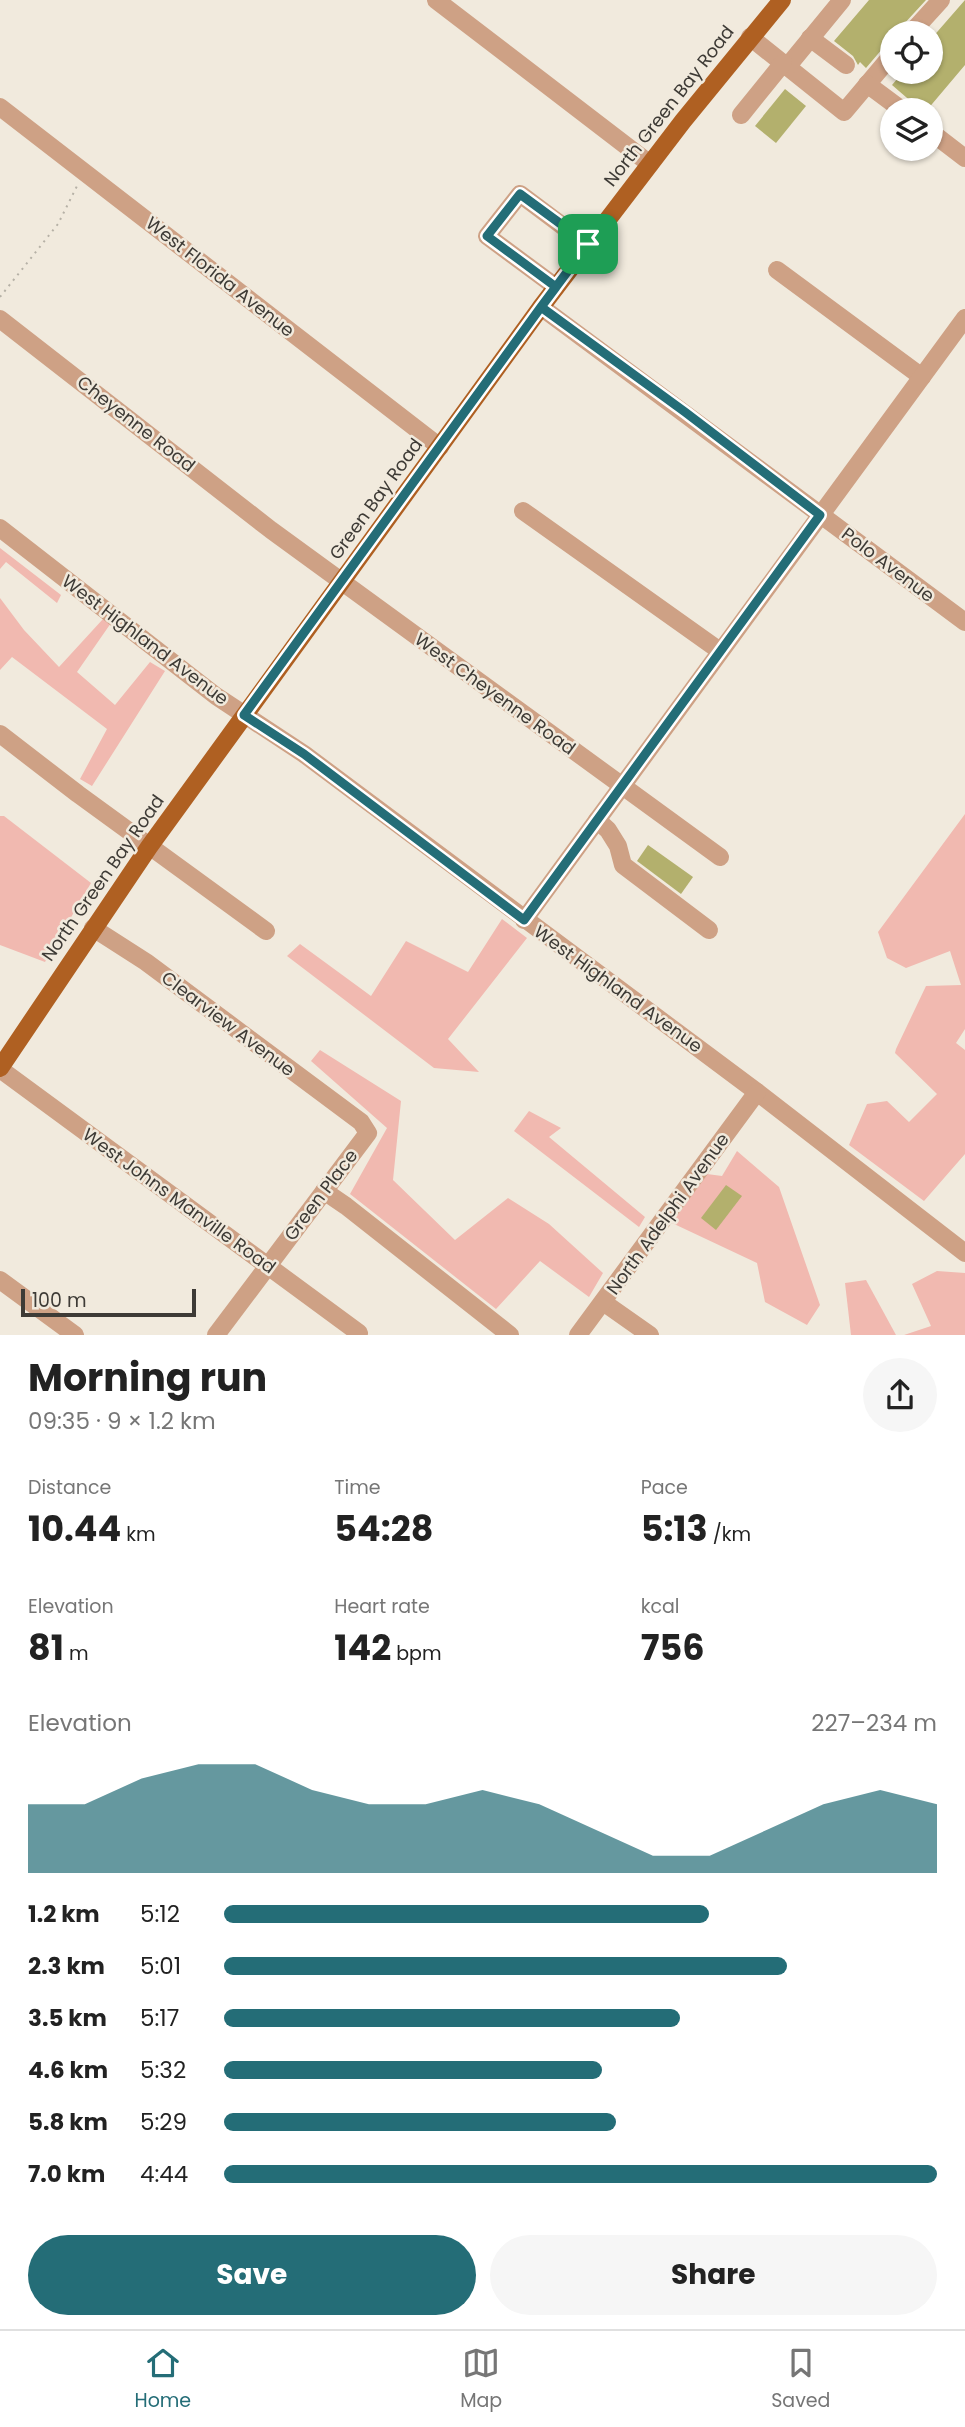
<!DOCTYPE html>
<html lang="en">
<head>
<meta charset="utf-8">
<style>
	body { margin:0; font-family:Poppins,sans-serif; background:#f6f6f6; color:#222; height:100vh; display:flex; flex-direction:column; font-size:26px; white-space:nowrap }
	* { box-sizing:border-box; margin:0 }
	p { font-size:23px; color:#767676 }
	.icon { flex:none; width:38px; height:38px; fill:none; stroke:currentColor; stroke-width:2; stroke-linecap:round; stroke-linejoin:round }
	.map { position:relative; height:1335px; overflow:hidden }
	.side { display:flex; flex-direction:column; background:#fff; flex:1 }
	.side>* { flex:none }
	.controls { position:absolute; left:880px; top:21px; display:grid; gap:14px }
	.controls a { display:grid; place-items:center; width:63px; height:63px; border-radius:50%; background:#fff; box-shadow:0 2px 5px #0004; font-size:35px }
	.scale { position:absolute; left:21px; bottom:18px; width:175px; box-sizing:border-box; padding-left:7px; border:4px solid #3e3b36; border-top:0; font-size:19px; line-height:24px; white-space:nowrap; color:#3e3b36; -webkit-text-stroke:5px #f1eadd; paint-order:stroke }
	.pin { position:absolute; display:grid; place-items:center; width:60px; height:60px; color:#fff; margin:-30px; border-radius:14px; box-shadow:0 4px 10px #0006 }
	.round { display:grid; place-items:center; flex:none; width:74px; height:74px; border-radius:37px; background:#f6f6f6 }
	.headline { display:flex; align-items:center; justify-content:space-between; height:119px; padding:0 28px }
	h1 { font-size:38px; font-weight:700; line-height:52px }
	.figures { display:grid; grid-template-columns:repeat(3,1fr); gap:10px; height:119px; padding:7px 28px }
	.figures div { display:grid; align-content:center }
	.figures b { font-size:35px; font-weight:700 }
	.figures small { font-size:19px; font-weight:400 }
	.figures p { font-size:19px }
	.chart { height:196px; padding:14px 28px }
	.chart p { display:flex; justify-content:space-between }
	.chart svg { width:100%; height:126px; margin-top:7px; fill:#246d77; opacity:.7 }
	.primary-button { display:flex; gap:14px; margin-top:auto; padding:14px 28px }
	.primary-button a { flex:1; height:80px; border-radius:42px; background:#246d77; color:#fff; font-size:28px; font-weight:700; line-height:80px; text-align:center }
	.primary-button a+a { background:#f6f6f6; color:#222 }
	ul { padding:0 28px; list-style:none; font-size:23px }
	li { display:grid; grid-template-columns:112px 84px 1fr; align-items:center; height:52px }
	li i { height:18px; border-radius:9px; background:#246d77 }
	.tab-bar { display:flex; justify-content:space-around; align-items:center; height:98px; border-top:2px solid #e0e0e0; background:#fff; font-size:19px; color:#767676 }
	.tab-bar a { display:grid; justify-items:center; gap:4px }
	.tab-bar .current { color:#246d77 }
	.map>svg:first-child { display:block }
</style>
</head>
<body>
<div class="map">
<svg width="965" height="1335" viewBox="0 0 965 1335">
	<rect width="100%" height="100%" fill="#f1eadd"/>
	<g fill="#f1b9b0">
		<path d="M0,548L61,595L57,603L6,562L0,569Z"/>
		<path d="M0,598L24,630L59,667L103,619L111,623L77,672L115,705L150,662L165,671L92,786L80,779L107,729L12,657L0,670Z"/>
		<path d="M965,814V1029L956,1043L965,1050V1154L924,1201L849,1145L867,1104L887,1101L909,1122L937,1094L895,1053L896,1049L926,986L961,985L950,951L906,968L887,958L878,932Z"/>
		<path d="M0,816H4L91,883L45,962L0,945Z"/>
		<path d="M502,919L527,938L448,1039L479,1072L434,1068L287,956L300,944L371,996L406,941L468,972Z"/>
		<path d="M320,1050L401,1101L393,1180L455,1240L508,1198L549,1224L603,1273L589,1297L540,1261L496,1309L350,1194L387,1128L311,1061Z"/>
		<path d="M529,1111L561,1128L549,1137L645,1217L639,1227L514,1131Z"/>
		<path d="M737,1151L779,1187L820,1305L807,1325L765,1302L757,1263L672,1223L707,1174L722,1176Z"/>
		<path d="M937,1271L965,1273V1335H904L931,1326L912,1284Z"/>
		<path d="M866,1280L896,1335H851L845,1283Z"/>
	</g>
	<g fill="#b3b06d">
		<path d="M869,0H926L903,25L900,33H892V44L883,48L866,68L860,62L858,65L853,56L834,41Z"/>
		<path d="M965,0V65L927,110H921L892,85L903,72H931V39Z"/>
		<path d="M785,89L806,106L776,143L755,126Z"/>
		<path d="M648,845L693,877L681,894L637,861Z"/>
		<path d="M726,1185L742,1196L716,1230L701,1218Z"/>
	</g>
	<g fill="none" stroke-linecap="round" stroke-linejoin="round">
		<path stroke="#b6b1a6" stroke-width="2" stroke-dasharray="2 5" stroke-linecap="butt" d="M0,297L58,224L77,186"/>
		<g stroke="#cea185" stroke-width="18">
			<path d="M436,0L650,164"/>
			<path d="M911,33L941,0"/>
			<path d="M750,37L844,112L892,55"/>
			<path d="M810,38L846,65"/>
			<path d="M787,67L842,0"/>
			<path d="M867,84L902,110"/>
			<path d="M0,107L440,447"/>
			<path d="M741,115L783,63"/>
			<path d="M931,132L965,158"/>
			<path d="M777,270L922,377"/>
			<path d="M556,287L487,236L520,194L588,245"/>
			<path d="M541,307L965,622"/>
			<path d="M0,319L271,530L720,857"/>
			<path d="M523,511L720,651"/>
			<path d="M0,528L216,696L304,754L757,1092L965,1253"/>
			<path d="M0,734L78,794L266,931"/>
			<path d="M597,820L608,830L618,846L623,865L709,930"/>
			<path d="M524,920L965,318"/>
			<path d="M93,928L146,962L361,1122L368,1133L216,1335"/>
			<path d="M0,1069L359,1333"/>
			<path d="M324,1191L346,1206L510,1335"/>
			<path d="M0,1280L75,1335"/>
			<path d="M603,1302L650,1335"/>
			<path d="M578,1335L757,1092"/>
		</g>
		<path stroke="#af6022" stroke-width="18" d="M0,1068L149,847L541,307L683,121L782,0"/>
	</g>
	<g fill="none" stroke-linecap="round" stroke-linejoin="round">
		<g stroke="#fff" stroke-width="14">
			<path id="route" d="M588,244L520,194L487,236L556,287L541,307L244,715L304,754L524,920L820,515L685,412L541,307L588,244"/>
		</g>
		<use href="#route" stroke="#246d77" stroke-width="9"/>
	</g>
	<g text-anchor="middle" stroke-width="5" stroke-linejoin="round" paint-order="stroke">
		<g font-size="18" fill="#3e3b36" stroke="#f1eadd">
			<text transform="translate(669 106) rotate(-52)" y="6">North Green Bay Road</text>
			<text transform="translate(220 277) rotate(38)" y="6">West Florida Avenue</text>
			<text transform="translate(136 424) rotate(38)" y="6">Cheyenne Road</text>
			<text transform="translate(376 499) rotate(-54)" y="6">Green Bay Road</text>
			<text transform="translate(888 565) rotate(37)" y="6">Polo Avenue</text>
			<text transform="translate(145 640) rotate(37)" y="6">West Highland Avenue</text>
			<text transform="translate(495 694) rotate(36)" y="6">West Cheyenne Road</text>
			<text transform="translate(103 878) rotate(-55)" y="6">North Green Bay Road</text>
			<text transform="translate(618 989) rotate(36)" y="6">West Highland Avenue</text>
			<text transform="translate(228 1024) rotate(37)" y="6">Clearview Avenue</text>
			<text transform="translate(321 1195) rotate(-53)" y="6">Green Place</text>
			<text transform="translate(179 1201) rotate(36)" y="6">West Johns Manville Road</text>
			<text transform="translate(668 1214) rotate(-54)" y="6">North Adelphi Avenue</text>
		</g>
	</g>
</svg>
<div class="controls">
<a><svg class="icon" aria-label="locate" viewBox="0 0 24 24"><circle cx="12" cy="12" r="6"/><path d="M12 2v4M12 18v4M2 12h4M18 12h4"/></svg></a>
<a><svg class="icon" aria-label="layers" viewBox="0 0 24 24"><path d="M12 4l9 5-9 5-9-5zM3 14l9 5 9-5"/></svg></a>
</div>
<div class="scale">100 m</div>
<div class="pin" style="left:588px;top:244px;background:#1e9e55"><svg class="icon" aria-label="arrive" viewBox="0 0 24 24"><path d="M6 21V4h12l-3 4 3 4H6"/></svg></div>
</div>
<section class="side">
<div class="headline"><div><h1>Morning run</h1><p>09:35 · 9 × 1.2 km</p></div><a class="round"><svg class="icon" aria-label="share" viewBox="0 0 24 24"><path d="M12 15V3M7 8l5-5 5 5M5 13v7h14v-7"/></svg></a></div>
<div class="figures">
<div><p>Distance</p><b>10.44<small> km</small></b></div>
<div><p>Time</p><b>54:28</b></div>
<div><p>Pace</p><b>5:13<small> /km</small></b></div>
</div>
<div class="figures">
<div><p>Elevation</p><b>81<small> m</small></b></div>
<div><p>Heart rate</p><b>142<small> bpm</small></b></div>
<div><p>kcal</p><b>756</b></div>
</div>
<div class="chart"><p><span>Elevation</span>227–234 m</p>
<svg viewBox="0 0 160 44" preserveAspectRatio="none"><path d="M0 44V20L10 20L20 11L30 6L40 6L50 15L60 20L70 20L80 15L90 20L100 29L110 38L120 38L130 29L140 20L150 15L160 20V44z"/></svg>
</div>
<ul>
<li><b>1.2 km</b>5:12<i style="width:68%"></i></li>
<li><b>2.3 km</b>5:01<i style="width:79%"></i></li>
<li><b>3.5 km</b>5:17<i style="width:64%"></i></li>
<li><b>4.6 km</b>5:32<i style="width:53%"></i></li>
<li><b>5.8 km</b>5:29<i style="width:55%"></i></li>
<li><b>7.0 km</b>4:44<i style="width:100%"></i></li>
</ul>
<div class="primary-button"><a>Save</a><a>Share</a></div>
</section>
<nav class="tab-bar">
<a class="current"><svg class="icon" aria-label="home" viewBox="0 0 24 24"><path d="M3 11l9-7 9 7M6 9v11h12V9"/></svg>Home</a>
<a><svg class="icon" aria-label="map" viewBox="0 0 24 24"><path d="M3 6l6-2 6 2 6-2v14l-6 2-6-2-6 2zM9 4v14M15 6v14"/></svg>Map</a>
<a><svg class="icon" aria-label="saved" viewBox="0 0 24 24"><path d="M7 4h10v16l-5-4-5 4z"/></svg>Saved</a>
</nav>
</body>
</html>
